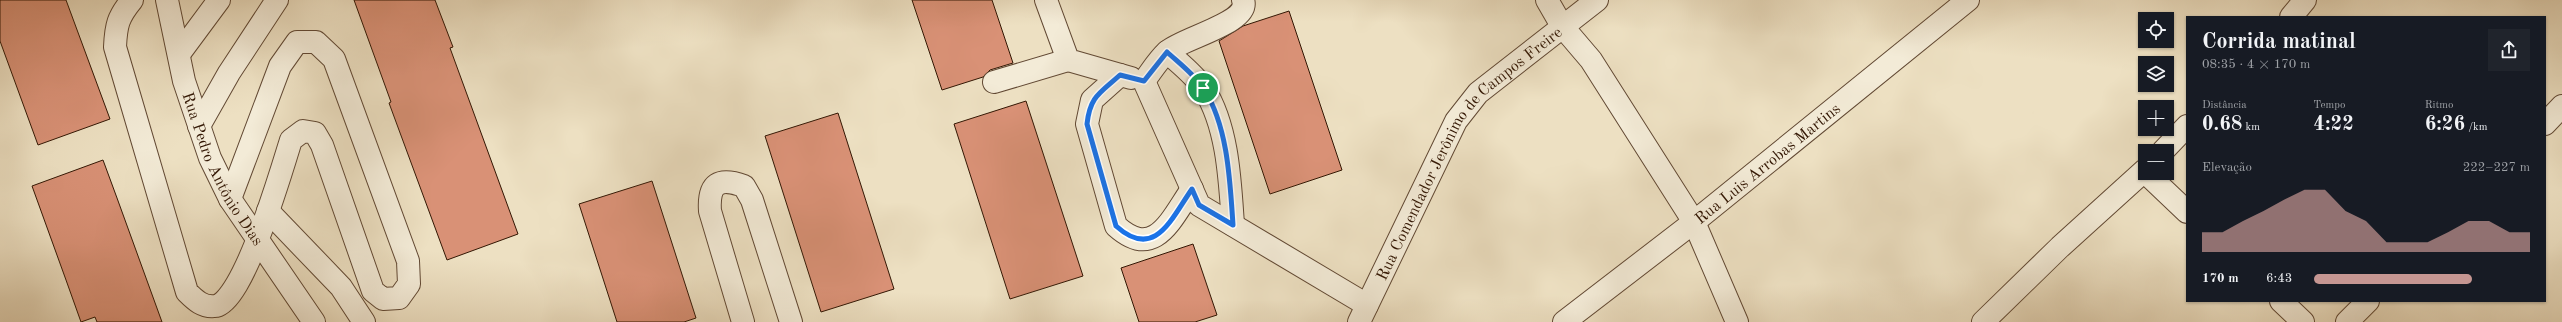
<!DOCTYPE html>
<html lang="pt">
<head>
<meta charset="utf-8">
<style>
	body { margin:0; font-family:"Old Standard TT",serif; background:#20242c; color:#f1f3f6; height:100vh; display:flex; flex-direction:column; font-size:15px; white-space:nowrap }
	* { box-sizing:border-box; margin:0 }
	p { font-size:13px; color:#9ea1a6 }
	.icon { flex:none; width:22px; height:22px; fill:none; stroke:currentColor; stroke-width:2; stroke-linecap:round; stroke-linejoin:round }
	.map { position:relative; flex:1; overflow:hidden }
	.panel { position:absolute; left:2186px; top:16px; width:360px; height:286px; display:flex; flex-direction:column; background:#171b24; border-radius:0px; box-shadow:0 1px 3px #0004 }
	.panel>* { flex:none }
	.fabs { position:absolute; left:2138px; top:12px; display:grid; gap:8px }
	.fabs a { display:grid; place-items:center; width:36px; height:36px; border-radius:0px; background:#171b24; box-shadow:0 1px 3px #0004; font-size:20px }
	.pin { position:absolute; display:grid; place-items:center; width:34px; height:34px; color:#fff; margin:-17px; border:2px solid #fff; border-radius:50%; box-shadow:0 1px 4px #0007 }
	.round { display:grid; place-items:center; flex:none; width:42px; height:42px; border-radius:0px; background:#20242c }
	.headline { display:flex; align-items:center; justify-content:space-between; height:68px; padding:0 16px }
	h1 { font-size:22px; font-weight:700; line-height:30px }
	.figures { display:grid; grid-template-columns:repeat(3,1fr); gap:6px; height:68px; padding:4px 16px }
	.figures div { display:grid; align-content:center }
	.figures b { font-size:20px; font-weight:700 }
	.figures small { font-size:11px; font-weight:400 }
	.figures p { font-size:11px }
	.chart { height:112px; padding:8px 16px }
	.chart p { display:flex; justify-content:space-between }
	.chart svg { width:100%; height:72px; margin-top:4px; fill:#c59692; opacity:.7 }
	ul { padding:0 16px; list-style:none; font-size:13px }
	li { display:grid; grid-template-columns:64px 48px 1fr; align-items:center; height:30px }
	li i { height:10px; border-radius:5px; background:#c59692 }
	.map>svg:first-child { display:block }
</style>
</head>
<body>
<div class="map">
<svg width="2562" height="322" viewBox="0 0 2562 322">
	<rect width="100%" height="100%" fill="#ede0c2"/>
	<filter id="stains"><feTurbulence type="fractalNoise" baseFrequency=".005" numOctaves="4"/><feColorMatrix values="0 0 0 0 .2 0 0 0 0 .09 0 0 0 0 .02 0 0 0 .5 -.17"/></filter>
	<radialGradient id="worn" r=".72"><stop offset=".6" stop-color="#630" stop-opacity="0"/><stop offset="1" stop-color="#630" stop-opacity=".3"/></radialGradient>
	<g fill="#d99176" stroke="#331704">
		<path d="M0,0H66L110,119L38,145L0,41Z"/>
		<path d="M354,0H435L453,47L450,48L518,234L447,260L389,103L391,102Z"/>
		<path d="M912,0H992L1013,63L990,70L983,77L942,90Z"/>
		<path d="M1289,11L1342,170L1270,194L1219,41L1243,26Z"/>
		<path d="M1026,101L1083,276L1010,299L954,124Z"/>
		<path d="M838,113L894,289L821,312L765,136Z"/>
		<path d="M103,160L117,198L162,322H97L95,317L81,322L66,280L32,186Z"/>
		<path d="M652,181L696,318L684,322H617L579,204Z"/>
		<path d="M1193,244L1217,315L1195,322H1139L1121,268Z"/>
	</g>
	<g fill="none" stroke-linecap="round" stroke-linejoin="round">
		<g stroke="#624934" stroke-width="24">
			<g id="minor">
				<path d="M132,0C118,17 116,25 115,47L187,292C195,300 203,308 216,306C244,300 282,169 291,140L303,131L315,133L322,145L373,291L383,299L399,298L409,284L408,261L334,59L316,42H297L280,66L230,199"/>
				<path id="s1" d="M167,0L184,81L210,158L230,199L314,322"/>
				<path d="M1046,0L1068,60L1131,78"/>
				<path d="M1547,0L1562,26L1591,60L1694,222L1737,322"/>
				<path d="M2291,17L2305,0"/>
				<path d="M1167,52C1179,63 1195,75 1204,89C1228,127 1230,181 1233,225"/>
				<path d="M179,54L219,0"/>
				<path d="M1120,75L1092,100L1087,124L1116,226C1155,261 1171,219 1192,189"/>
				<path d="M1144,81L1199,205L1367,305"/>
				<path d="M1144,81C1151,72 1158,60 1167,52C1182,38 1251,23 1243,0"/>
				<path d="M994,82L1068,60"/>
				<path d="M2545,124L2562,106"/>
				<path d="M199,126L229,73L277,0"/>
				<path d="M2163,151L2187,126"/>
				<path d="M2146,173L2187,212"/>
				<path d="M268,211L341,287L364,322"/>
				<path d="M2281,301L2303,322"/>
				<path d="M743,322L710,211C708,183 719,177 744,186L752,200L791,322"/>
				<path id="s2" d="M1359,322L1456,121L1478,93L1597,0"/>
				<path id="s3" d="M1564,322L1694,222L1968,0"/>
				<path d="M1983,322L2060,247L2145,170"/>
				<path d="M2347,322L2368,301"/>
			</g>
		</g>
		<use href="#minor" stroke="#f3ebd7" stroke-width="22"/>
	</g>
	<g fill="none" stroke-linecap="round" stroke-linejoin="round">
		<g stroke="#fff" stroke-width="8">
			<path id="route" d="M1167,52C1179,63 1195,75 1204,89C1228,127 1230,181 1233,225L1199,205L1192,189C1171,219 1155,261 1116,226L1087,124C1090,96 1100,93 1120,75L1144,81Z"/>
		</g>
		<use href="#route" stroke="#1a73e8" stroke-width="5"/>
	</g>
	<g text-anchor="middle" stroke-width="3" stroke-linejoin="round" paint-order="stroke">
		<g font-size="16" fill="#331704" stroke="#f3ebd7">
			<text dy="6" stroke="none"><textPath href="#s2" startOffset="205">Rua Comendador Jerônimo de Campos Freire</textPath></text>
			<text dy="6" stroke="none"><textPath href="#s3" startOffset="258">Rua Luis Arrobas Martins</textPath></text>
			<text dy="6" stroke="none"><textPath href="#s1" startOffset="179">Rua Pedro Antônio Dias</textPath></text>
		</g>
	</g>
	<rect width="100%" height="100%" filter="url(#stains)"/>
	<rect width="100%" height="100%" fill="url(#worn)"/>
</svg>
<div class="fabs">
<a><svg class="icon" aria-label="locate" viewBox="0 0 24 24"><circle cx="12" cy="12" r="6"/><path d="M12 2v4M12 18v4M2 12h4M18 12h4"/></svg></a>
<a><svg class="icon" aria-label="layers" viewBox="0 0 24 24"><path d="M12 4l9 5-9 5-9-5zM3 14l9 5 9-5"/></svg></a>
<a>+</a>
<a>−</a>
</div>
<div class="pin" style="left:1203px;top:88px;background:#1e9e55"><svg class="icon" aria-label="arrive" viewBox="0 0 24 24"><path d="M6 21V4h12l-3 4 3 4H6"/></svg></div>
<section class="panel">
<div class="headline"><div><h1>Corrida matinal</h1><p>08:35 · 4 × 170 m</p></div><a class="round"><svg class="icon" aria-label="share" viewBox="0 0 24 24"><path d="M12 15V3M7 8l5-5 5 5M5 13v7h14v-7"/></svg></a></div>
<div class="figures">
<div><p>Distância</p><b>0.68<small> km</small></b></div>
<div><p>Tempo</p><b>4:22</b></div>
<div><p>Ritmo</p><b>6:26<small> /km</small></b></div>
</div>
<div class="chart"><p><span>Elevação</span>222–227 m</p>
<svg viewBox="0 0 160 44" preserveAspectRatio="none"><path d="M0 44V32L10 32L20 25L30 19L40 12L50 6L60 6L70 19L80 25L90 38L100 38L110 38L120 32L130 25L140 25L150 32L160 32V44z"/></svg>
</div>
<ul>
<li><b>170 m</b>6:43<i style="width:73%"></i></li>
</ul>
</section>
</div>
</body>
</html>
